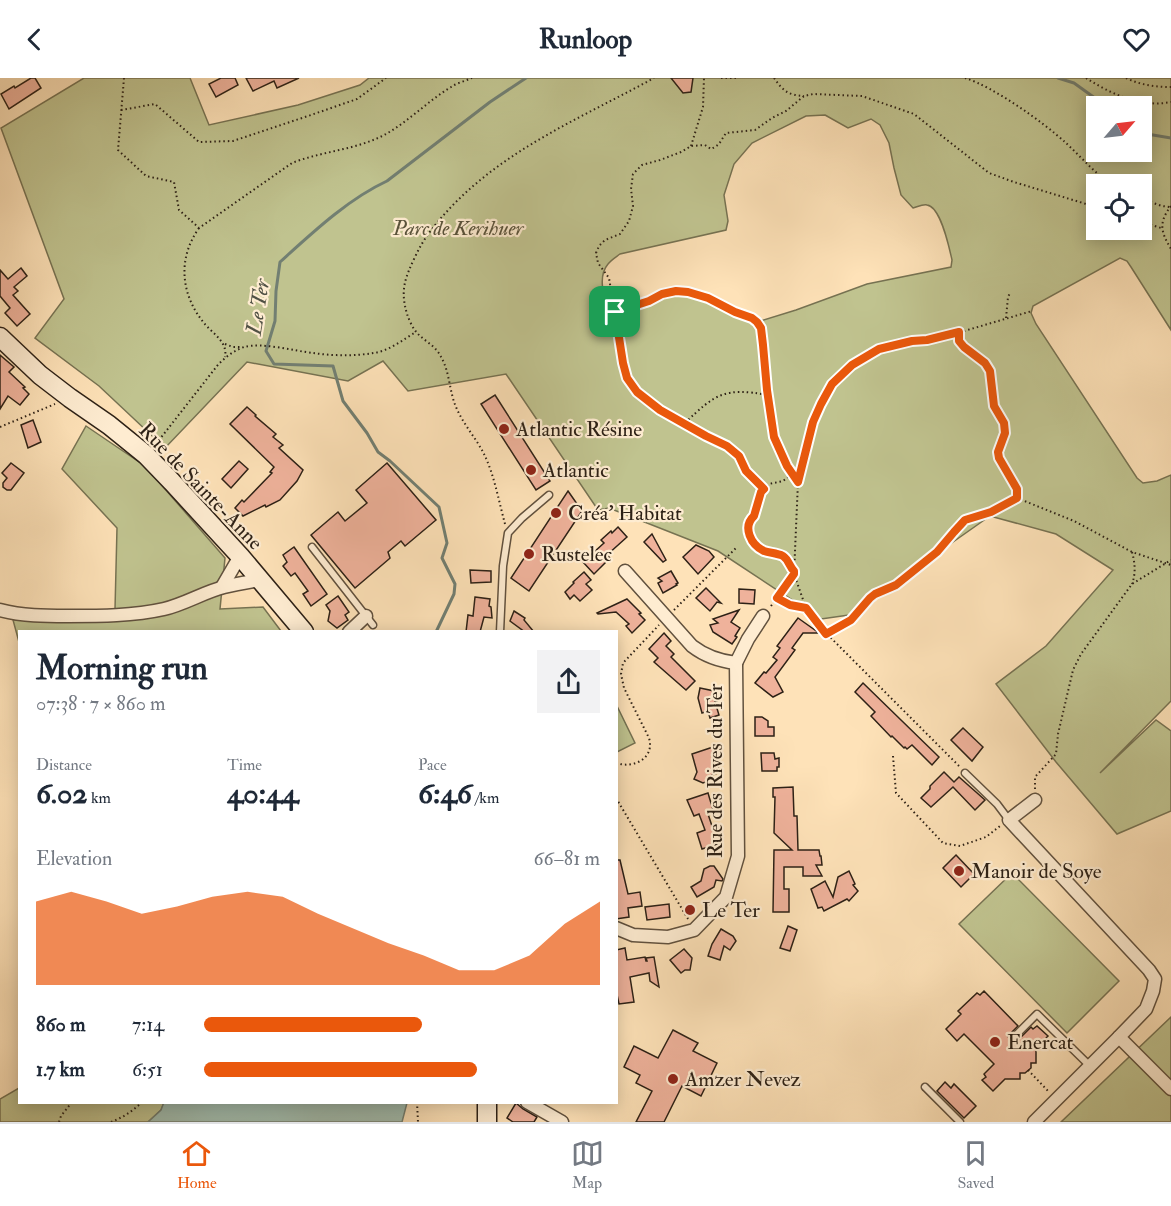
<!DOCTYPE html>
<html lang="en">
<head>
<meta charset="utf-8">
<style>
	body { margin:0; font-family:"IM FELL Double Pica",serif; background:#f2f2f3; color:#1f2937; height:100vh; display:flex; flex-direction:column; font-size:22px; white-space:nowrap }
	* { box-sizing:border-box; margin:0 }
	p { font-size:20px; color:#747a83 }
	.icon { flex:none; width:33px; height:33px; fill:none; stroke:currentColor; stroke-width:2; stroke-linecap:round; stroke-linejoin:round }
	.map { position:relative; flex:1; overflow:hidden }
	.details { position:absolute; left:18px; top:552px; width:600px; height:474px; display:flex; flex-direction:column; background:#fff; border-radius:0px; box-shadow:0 3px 15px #0003 }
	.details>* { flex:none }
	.needle { width:39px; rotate:62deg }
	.fabs { position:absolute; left:1086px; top:18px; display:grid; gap:12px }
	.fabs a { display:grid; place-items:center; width:66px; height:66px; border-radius:0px; background:#fff; box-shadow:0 3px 15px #0003; font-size:30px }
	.pin { position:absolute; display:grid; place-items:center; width:51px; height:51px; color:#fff; margin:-26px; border-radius:12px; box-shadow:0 3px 9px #0006 }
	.round { display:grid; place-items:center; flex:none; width:63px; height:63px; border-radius:0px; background:#f2f2f3 }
	.headline { display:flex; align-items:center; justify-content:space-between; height:102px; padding:0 18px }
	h1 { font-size:33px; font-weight:700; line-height:45px }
	.metrics { display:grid; grid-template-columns:repeat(3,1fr); gap:9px; height:102px; padding:6px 18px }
	.metrics div { display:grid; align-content:center }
	.metrics b { font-size:30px; font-weight:700 }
	.metrics small { font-size:16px; font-weight:400 }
	.metrics p { font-size:16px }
	.chart { height:168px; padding:12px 18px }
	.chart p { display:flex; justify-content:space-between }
	.chart svg { width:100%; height:108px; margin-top:6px; fill:#ea580c; opacity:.7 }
	ul { padding:0 18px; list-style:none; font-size:20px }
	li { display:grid; grid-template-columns:96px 72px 1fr; align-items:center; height:45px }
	li i { height:15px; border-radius:8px; background:#ea580c }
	header { display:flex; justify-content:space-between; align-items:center; height:78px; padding:0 18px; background:#fff; font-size:27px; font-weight:700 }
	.menu { display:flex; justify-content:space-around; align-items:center; height:84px; border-top:2px solid #e0e1e3; background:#fff; font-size:16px; color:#747a83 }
	.menu a { display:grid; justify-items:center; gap:3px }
	.menu .selected { color:#ea580c }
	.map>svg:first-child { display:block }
</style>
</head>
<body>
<header><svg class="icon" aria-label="back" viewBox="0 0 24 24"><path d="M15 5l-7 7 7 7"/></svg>Runloop<svg class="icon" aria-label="heart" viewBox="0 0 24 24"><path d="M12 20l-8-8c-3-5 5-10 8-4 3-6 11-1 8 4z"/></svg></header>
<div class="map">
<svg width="1171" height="1044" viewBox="0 0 1171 1044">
	<rect width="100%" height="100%" fill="#fee2b8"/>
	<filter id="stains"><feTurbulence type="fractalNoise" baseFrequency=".00333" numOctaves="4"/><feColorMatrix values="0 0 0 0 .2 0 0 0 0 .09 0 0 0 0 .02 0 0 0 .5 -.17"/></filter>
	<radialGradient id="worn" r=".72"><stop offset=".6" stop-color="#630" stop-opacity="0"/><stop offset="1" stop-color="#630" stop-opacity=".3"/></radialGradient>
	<g fill="#c0c38f" stroke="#767252" stroke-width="1.5" fill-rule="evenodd">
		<path d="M84,0H190L209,47L298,27L360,7L369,0H1171V252L1131,189L1127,183L1120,180L1033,228L1031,235L1036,246L1137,400L1143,405L1157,403L1171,397V623L1100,695L1156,642L1171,653V733L1117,756L1056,684L996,606L1046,568L1113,492L1056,456L990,438L849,537L821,541L718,473L609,430L598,432L506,296L408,313L383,283L348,303L247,284L165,370L99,308L35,260L64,221L1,50ZM1096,28H1142V74H1096ZM825,37L848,50L871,41L880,47L889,65L894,90L901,117L913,130C917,129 923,126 927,127C941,129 949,169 952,182L951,189L867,206L796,232L757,244L735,234L706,219L676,213L617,234L608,230C603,216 598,198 608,186C611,182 616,179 620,176L726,152L728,143L724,117L734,86L752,65L806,38ZM1096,106H1142V152H1096Z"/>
		<path d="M86,348L145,388L225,480L220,531L263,529L281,553L20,554L19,564L13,542L115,531L117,450L62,391Z"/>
		<path d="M616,626L635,665L617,674H616Z"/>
		<path d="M1012,795L1119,903L1067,955L959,846Z"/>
		<path d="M1171,939V1044H1061Z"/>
		<path d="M19,1010L20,1024L164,1025L161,1032L148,1044H0V1021Z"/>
	</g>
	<path fill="#a0bdb0" stroke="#727f72" stroke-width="1.5" d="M164,1024H407V1025L402,1044H148L161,1032Z"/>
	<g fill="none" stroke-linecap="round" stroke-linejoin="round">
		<g stroke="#727f72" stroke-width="3">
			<path d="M1058,0L1074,5L1106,28"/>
			<path d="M1142,54L1147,56L1171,60"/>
			<path d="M436,554L454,516L455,506L442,480L447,465L439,429L390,383L378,374L367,355L343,323L333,288L274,286L266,273L275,243L276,213L280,184C312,155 348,121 387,103L490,24L526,0"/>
		</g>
	</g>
	<g fill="#efb29b" stroke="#2d2116" stroke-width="1.5">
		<path d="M31,0H35L41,10L9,31L1,16L14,8L15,10Z"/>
		<path d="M221,0H235L238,7L216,19L209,6Z"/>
		<path d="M246,0H299L277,10L274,3L253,13Z"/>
		<path d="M671,0H693L691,14L683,15Z"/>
		<path d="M21,190L27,198L14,209L18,213L13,217L30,236L17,248L5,235L10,230L0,218V192L8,201Z"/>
		<path d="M0,277L14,289L9,294L25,309L23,310L29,316L20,327L8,318L0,331Z"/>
		<path d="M495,317L550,403L536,412L481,326Z"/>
		<path d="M247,329L256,337L255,338L276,356L273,359L283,367L279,370L303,392L297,403L280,422L266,429L265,427L243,438L235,430L242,422L244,424L272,395L270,394L274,389L230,346Z"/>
		<path d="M33,342L41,364L28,370L21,347Z"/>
		<path d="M239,383L248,391L231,410L222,401Z"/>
		<path d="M11,385L24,395L11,412H7L3,409V405L7,400L2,395Z"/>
		<path d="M387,385L436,442L405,468L401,463L388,474L390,480L389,481L355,510L311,457L338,434L345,443L367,425L356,412Z"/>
		<path d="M568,413L582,433L529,513L511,500Z"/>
		<path d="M618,449L627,459L607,477L610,480L594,496L583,484L604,465L601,462L611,453L612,455Z"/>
		<path d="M652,456L666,482L663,484L644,464Z"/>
		<path d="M696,467L709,473L714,479L698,496L683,479Z"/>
		<path d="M294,469L327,516L311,528L303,516L308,513L295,495L291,498L283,488L287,484L283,477Z"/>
		<path d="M470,492L491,493V504L471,505Z"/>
		<path d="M671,493L678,505L676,506L677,507L663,515L658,505L662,503L658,500Z"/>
		<path d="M584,494L591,502L586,506L592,512L580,523L574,517L570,521L565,514L574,505L573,504Z"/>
		<path d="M706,510L721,525L717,524L710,533L696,520Z"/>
		<path d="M739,511L755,512L754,526L739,525Z"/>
		<path d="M338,518L349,534L345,537L348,542L337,550L328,543L330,533L326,527Z"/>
		<path d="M475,519L490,521L489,528L491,529L492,540L484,539L480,554H466L468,537L473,538Z"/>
		<path d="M627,521L641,535L639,536L645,542L632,555L626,548L629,546L616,534L598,536L597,535Z"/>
		<path d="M739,532L731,544L740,550L735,558L737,559L732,566L713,554L710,547L718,545L713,541Z"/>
		<path d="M514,533L525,540L524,542L534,554H525L510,543Z"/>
		<path d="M798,540L819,555H803L792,570L795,572L775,599L783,614L773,619L755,605L764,594L766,595L777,582L773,579L780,570L777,568Z"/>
		<path d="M664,555L671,563L666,568L674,576L671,579L695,603L686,612L654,584L658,580L649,571Z"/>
		<path d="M863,605L939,679L932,687L912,667L907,671L905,669L904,670L892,658L891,659L871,638L875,634L855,614Z"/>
		<path d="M700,610L714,613L717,623L715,624L719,637L710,640L708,633L702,635L698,620Z"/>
		<path d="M755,639H762L768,643V649H774V658H755Z"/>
		<path d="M963,650L983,669L972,683L951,662Z"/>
		<path d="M716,668L719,679L716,683L720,694L710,698L711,702L703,705L694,701L697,694L692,676Z"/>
		<path d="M761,675H774L775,681L779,680V689H777V693H762Z"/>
		<path d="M944,694L954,704L959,699L985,722L975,732L953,709L931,729L921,720L930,711V708Z"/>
		<path d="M793,709L794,738H797L798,772H819L820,778H821L822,787H816L822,798H803V789H784V811H789V834H773L774,772H792L774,755L775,719H773V710Z"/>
		<path d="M708,715L713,732L707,733L718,766L702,771L697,755L705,752L699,736L694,738L687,722Z"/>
		<path d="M956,777L974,796L961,809L943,790Z"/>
		<path d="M616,782H620L628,816L640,814L642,828L628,830L629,839L616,841Z"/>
		<path d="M710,788H714L723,801L722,803L716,802L714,809L697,819L691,809L701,803L704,791Z"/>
		<path d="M849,793L855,806L853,807L858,813L849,823L847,821L824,833L822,829L818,830L811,811L825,803L833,819L838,799Z"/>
		<path d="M669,826L670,839L647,842L645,829Z"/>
		<path d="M788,848L797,852L790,873L780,870Z"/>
		<path d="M721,851L733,858L736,863L730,872L724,868L720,882L708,878L712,866Z"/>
		<path d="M625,870L627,882L645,879L646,883H647L646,880L654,879L659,909L650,903L649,895L630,899L634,924L619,926L616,912V872Z"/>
		<path d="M684,871L692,880L690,892H685L681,895L670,882Z"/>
		<path d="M984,913L1018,948L1008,958L1010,964L1012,965L1016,964L1031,949L1033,951L1037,948L1048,958L1036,970V985H1031V990L1025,995H1020V1001H1005L993,1013L982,1002L986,999L984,996L994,986L964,956L957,963L946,951L961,936L958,933L977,915L980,917Z"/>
		<path d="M673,952L698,965L693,973L717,985L701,1018L682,1008L664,1044H636L652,1013L636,1005L640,997L624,989L634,968L658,980Z"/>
		<path d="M945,1004L951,1010L954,1006L976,1028L964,1040L937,1013Z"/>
		<path d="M516,1025L523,1031L537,1039L534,1044H513L507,1040Z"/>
	</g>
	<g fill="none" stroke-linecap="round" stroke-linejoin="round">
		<g stroke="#61513e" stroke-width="9">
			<g id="lane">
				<path d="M312,469L373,547"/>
				<path d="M500,554L503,488L508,455L522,440L549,417"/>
				<path d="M965,695L997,726L1009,742"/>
				<path d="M1013,960L1037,936L1090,988"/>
				<path d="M925,1009L960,1044"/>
			</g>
		</g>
		<g stroke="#61513e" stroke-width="15">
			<g id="street">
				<path d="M222,509L240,478"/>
				<path d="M0,532C23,538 45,538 68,538C100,538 133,538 164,531C185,526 204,514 224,509C236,506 248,504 260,502"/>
				<path d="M349,554L366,538"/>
				<path d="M736,585L748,561L763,538"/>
				<path d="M1035,722L1009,742L1149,892L1155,901L1153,913L1146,931L1119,959L1171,1011"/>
				<path d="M616,850L633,857L668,859L694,852L726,819L738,778L736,585C719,583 705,578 692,568L625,493"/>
				<path d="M527,1024L562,1044"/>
				<path d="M1034,1044L1119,959"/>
			</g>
		</g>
		<g stroke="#2d2116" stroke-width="21">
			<g id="secondary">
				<path d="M0,259L40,297L70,320L109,347L146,377L172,404L240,478L304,554"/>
				<path d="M487,1024V1044"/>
			</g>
		</g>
		<g stroke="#2d2116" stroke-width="2" stroke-dasharray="1.5 3" stroke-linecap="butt">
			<path d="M124,0L118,72L146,98L174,104L179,132L199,150L292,85C322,73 357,72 386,56C409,43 428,23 451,9C457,5 465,3 472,0"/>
			<path d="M721,0H738"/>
			<path d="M774,0C783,13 788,17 804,18"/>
			<path d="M965,0C994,9 1043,44 1066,65C1081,79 1094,94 1110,106"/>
			<path d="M1086,0C1111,16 1141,30 1171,24"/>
			<path d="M1126,0C1140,7 1156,9 1171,9"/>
			<path d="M121,32L155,26L199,64L233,63L311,37L357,21L386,0"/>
			<path d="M691,68L703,29L704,0"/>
			<path d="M1142,121L1162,128L1170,129"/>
			<path d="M1171,128C1158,145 1161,154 1171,171"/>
			<path d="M1142,144L1161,150"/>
			<path d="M199,150C177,181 181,217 204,245C213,256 228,264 225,279"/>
			<path d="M615,234C626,230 639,227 650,222C654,221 657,217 662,216C683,207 708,219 727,230C736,235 753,238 759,246C766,257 765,296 767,310C770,346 776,373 798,404"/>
			<path d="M1006,240L1008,219L1010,215"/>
			<path d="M959,254V263L964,269L985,285L990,293L994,328L1004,345L1005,355L997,373L999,380L1017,411V420L1074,443L1132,474L1171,487"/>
			<path d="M225,266L233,269H242"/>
			<path d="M685,345C715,316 725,309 767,317"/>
			<path d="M0,349L55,326"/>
			<path d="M156,366L217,288C224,280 233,273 244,269C262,264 294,273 313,275C333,278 355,278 374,275C389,273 404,261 416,254"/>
			<path d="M792,396L783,403L769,406L761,414L754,438C743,449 750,463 761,471C769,476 782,474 788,482C788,482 791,491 791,491L794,493"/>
			<path d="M764,411L746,393L739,378L727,368L660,332L637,314L627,300L623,285L609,200L598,185L596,175L599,168L605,162L620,156L629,143L633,128L631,111L633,96L642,87L660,82L681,74L691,68L705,67L711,71L715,69L719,66L726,55L755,52L772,40L786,33L804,18L813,16L862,18L914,36L989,95L1014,104L1096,129"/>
			<path d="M505,446C499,424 494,396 484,376C476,360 463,346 456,329C449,313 450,293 440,277C435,268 425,263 418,256C413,251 409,242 407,236C400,212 405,200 415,179C424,159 437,144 452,128C509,69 583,39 654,0"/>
			<path d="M1132,474C1135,485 1136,495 1132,506"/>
			<path d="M777,520L790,527L806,530"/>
			<path d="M771,528L794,497"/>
			<path d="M674,532L736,470"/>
			<path d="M828,556L851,542L870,520L875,516L896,507L937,474L954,454L965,442L991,434L1017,420"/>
			<path d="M893,678L896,715L943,765L960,768L986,759L1000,748"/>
			<path d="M616,685C634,691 655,680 649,660L624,610L621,596L623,585L659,547"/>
			<path d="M959,688L823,552L806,530L794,496L798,404L813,344L821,326L832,306L852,287L879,271L912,263L927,262L954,256L1032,233"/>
			<path d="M1035,711V699L1056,676L1058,656L1073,592L1081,576L1132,506L1171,482"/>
			<path d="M616,720L688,841"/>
			<path d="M1028,992L1048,1013"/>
			<path d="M417,1024L418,1044"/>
			<path d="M59,1044L61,1038L72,1024"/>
			<path d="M111,1044C122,1040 133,1033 142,1024"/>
		</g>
		<use href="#lane" stroke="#feecd1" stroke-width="6"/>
		<use href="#street" stroke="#feecd1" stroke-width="12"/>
		<use href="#secondary" stroke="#feecd1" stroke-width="18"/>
	</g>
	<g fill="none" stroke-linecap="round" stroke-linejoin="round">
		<g stroke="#fff" stroke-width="12">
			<path id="route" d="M676,213L688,214L708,220L735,234L752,240L757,244L761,250L763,267L767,312L774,359L787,388L798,404L813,344L821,326L832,306L852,287L879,271L912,263L927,262L959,254V263L964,269L985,285L990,293L994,328L1004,345L1005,355L998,374L999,380L1017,411V420L991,434L965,442L954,454L937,474L896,507L875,516L870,520L851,542L826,556L806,530L790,527L777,520L794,496V493C789,488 789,482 783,478C777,475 770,475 764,473C751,467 742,449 754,438L761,414L764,411L746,393L739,378L727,368L706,358L660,332L637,314L627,300L623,285L615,234L649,223L662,216Z"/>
		</g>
		<use href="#route" stroke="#ea580c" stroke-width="8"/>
	</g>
	<g fill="#8f2418" stroke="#feecd1" stroke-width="2">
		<circle cx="504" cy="351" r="6"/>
		<circle cx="531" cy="392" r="6"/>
		<circle cx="556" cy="435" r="6"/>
		<circle cx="529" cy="476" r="6"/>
		<circle cx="959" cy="793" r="6"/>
		<circle cx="690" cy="832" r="6"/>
		<circle cx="995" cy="964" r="6"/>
		<circle cx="673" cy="1001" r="6"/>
	</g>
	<g text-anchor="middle" stroke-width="4.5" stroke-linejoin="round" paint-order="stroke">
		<g font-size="21" font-style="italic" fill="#59523a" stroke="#feecd1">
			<text x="458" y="157">Parc de Kerihuer</text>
		</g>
		<g font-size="21" fill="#2d2116" stroke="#feecd1" text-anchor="start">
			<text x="516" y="358">Atlantic Résine</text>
			<text x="543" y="399">Atlantic</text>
			<text x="568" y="442">Créa' Habitat</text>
			<text x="541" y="483">Rustelec</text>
			<text x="971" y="800">Manoir de Soye</text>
			<text x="702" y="839">Le Ter</text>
			<text x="1007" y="971">Enercat</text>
			<text x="685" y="1008">Amzer Nevez</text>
		</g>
		<g font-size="21" fill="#2d2116" stroke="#feecd1">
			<text transform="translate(201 408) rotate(46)" y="7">Rue de Sainte-Anne</text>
			<text transform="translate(715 693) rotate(-90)" y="7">Rue des Rives du Ter</text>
		</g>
		<g font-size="22" font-style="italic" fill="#505044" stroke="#feecd1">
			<text transform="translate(257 229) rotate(-81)" y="8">Le Ter</text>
		</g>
	</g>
	<rect width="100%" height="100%" filter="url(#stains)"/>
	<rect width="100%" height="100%" fill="url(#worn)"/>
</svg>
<div class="fabs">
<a><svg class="needle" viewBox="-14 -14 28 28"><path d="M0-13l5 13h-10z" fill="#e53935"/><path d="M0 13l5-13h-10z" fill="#747a83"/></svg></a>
<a><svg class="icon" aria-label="locate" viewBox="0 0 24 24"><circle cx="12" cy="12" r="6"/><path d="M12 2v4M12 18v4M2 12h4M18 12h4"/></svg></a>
</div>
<div class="pin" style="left:615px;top:234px;background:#1e9e55"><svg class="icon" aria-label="arrive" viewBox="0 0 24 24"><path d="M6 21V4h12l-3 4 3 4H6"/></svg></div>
<section class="details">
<div class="headline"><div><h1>Morning run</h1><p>07:38 · 7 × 860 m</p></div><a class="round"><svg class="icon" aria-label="share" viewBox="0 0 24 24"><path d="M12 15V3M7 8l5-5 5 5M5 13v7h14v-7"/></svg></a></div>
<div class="metrics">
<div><p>Distance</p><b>6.02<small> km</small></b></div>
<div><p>Time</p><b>40:44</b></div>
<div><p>Pace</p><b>6:46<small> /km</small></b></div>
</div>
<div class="chart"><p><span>Elevation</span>66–81 m</p>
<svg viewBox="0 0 160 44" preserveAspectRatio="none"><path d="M0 44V10L10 6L20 10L30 15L40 12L50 8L60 6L70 8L80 15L90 21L100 27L110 32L120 38L130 38L140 32L150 19L160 10V44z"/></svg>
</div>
<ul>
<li><b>860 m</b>7:14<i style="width:55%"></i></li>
<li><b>1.7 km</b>6:51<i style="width:69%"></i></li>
</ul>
</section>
</div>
<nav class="menu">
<a class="selected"><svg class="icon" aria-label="home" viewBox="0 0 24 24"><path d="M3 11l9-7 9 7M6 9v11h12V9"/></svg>Home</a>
<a><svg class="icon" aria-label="map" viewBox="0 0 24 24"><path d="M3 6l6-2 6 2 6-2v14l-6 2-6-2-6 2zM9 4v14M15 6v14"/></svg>Map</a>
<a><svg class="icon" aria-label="saved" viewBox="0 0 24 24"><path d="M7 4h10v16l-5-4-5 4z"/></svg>Saved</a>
</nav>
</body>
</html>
